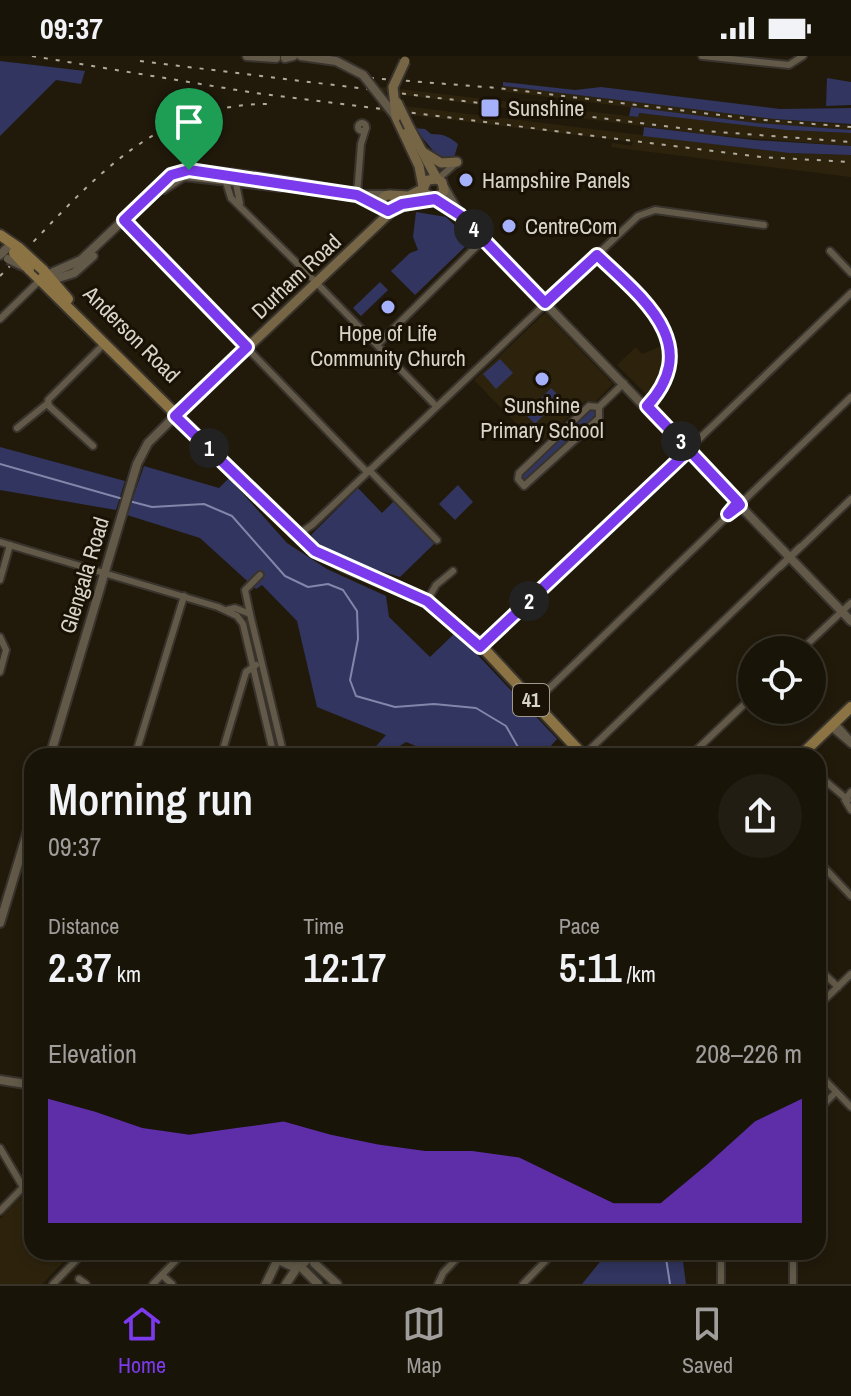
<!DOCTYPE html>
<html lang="en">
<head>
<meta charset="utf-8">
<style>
	body { margin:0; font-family:"Archivo Narrow",sans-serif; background:#221d12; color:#f1f3f6; height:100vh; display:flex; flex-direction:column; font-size:30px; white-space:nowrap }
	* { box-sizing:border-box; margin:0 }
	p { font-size:26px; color:#9f9e9c }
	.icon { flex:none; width:44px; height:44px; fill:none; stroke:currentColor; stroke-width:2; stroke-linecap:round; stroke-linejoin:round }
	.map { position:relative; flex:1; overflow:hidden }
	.panel { position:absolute; left:24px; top:692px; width:802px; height:512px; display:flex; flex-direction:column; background:#191408; border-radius:24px; box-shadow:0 4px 12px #0003,0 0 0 2px #373329 }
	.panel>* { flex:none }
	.buttons { position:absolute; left:738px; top:580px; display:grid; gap:16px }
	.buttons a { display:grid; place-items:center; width:88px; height:88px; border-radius:50%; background:#191408; box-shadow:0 4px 12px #0003,0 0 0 2px #373329; font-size:40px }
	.pin { position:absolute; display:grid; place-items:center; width:68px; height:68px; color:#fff; margin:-82px -34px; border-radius:50% 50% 50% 0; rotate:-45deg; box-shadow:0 0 8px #0007 }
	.pin .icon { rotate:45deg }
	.km { position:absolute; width:40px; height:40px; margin:-20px; border-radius:50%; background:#222; color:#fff; font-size:22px; line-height:40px; text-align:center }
	.round { display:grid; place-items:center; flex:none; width:84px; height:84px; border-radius:42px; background:#221d12 }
	.overview { display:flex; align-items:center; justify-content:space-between; height:136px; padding:0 24px }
	h1 { font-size:44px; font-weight:600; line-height:60px }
	.stats { display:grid; grid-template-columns:repeat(3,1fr); gap:12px; height:136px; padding:8px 24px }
	.stats div { display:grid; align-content:center }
	.stats b { font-size:40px; font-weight:600 }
	.stats small { font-size:22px; font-weight:400 }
	.stats p { font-size:22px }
	.chart { height:224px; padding:16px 24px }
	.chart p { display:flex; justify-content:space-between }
	.chart svg { width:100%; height:144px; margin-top:8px; fill:#7c3aed; opacity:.7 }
	.status { display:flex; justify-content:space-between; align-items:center; height:56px; padding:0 40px; background:#191408; direction:ltr }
	.status svg { height:22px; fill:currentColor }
	.menu { display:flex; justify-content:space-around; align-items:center; height:112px; border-top:2px solid #373329; background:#191408; font-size:22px; color:#9f9e9c }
	.menu a { display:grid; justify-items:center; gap:4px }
	.menu .on { color:#7c3aed }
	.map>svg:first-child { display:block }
</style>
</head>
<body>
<div class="status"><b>09:37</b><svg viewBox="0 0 49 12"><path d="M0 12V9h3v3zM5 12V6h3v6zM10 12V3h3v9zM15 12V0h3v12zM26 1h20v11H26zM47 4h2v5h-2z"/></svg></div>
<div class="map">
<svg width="851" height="1228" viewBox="0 0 851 1228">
	<rect width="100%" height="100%" fill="#211a0b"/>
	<g fill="#2d230d">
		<path d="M503,30L774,63L851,69V74L757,67L501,35Z"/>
		<path d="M381,31L637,61L638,57L786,74L851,77V90L711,79L380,36Z"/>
		<path d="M378,47L789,97L851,99V121L611,91L612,87L632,90L633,86L377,55Z"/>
		<path d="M545,257L613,328L596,345H585L538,390L474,324Z"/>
		<path d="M664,289L662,316L648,340L617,309L636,291L642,298Z"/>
		<path d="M32,1130V1196H73L42,1228H0V1163Z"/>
	</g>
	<g fill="#31355f">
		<path d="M0,5L85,15L81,28L56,24L0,80Z"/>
		<path d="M827,22L851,26V49L826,50Z"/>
		<path d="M503,26L575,34L601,31L780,53L851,52V68L774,63L503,30Z"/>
		<path d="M631,51L757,67L851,74V77L786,74L639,57L638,61L629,60Z"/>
		<path d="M644,71L753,84L851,90V99L789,97L643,80Z"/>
		<path d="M414,72L425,73L431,78C445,78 449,81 458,88L454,102L442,105Z"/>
		<path d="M416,156L446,161L471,185L415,239L391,215L410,197L418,194L413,181Z"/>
		<path d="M380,226L388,234L361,260L353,252Z"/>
		<path d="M500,303L513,317L496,333L483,318Z"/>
		<path d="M551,332L561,342L535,368L525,358Z"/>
		<path d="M588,354L595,355V362L528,426H523L520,420Z"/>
		<path d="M0,391L125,425L116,454L0,434Z"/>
		<path d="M144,410L219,432L229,422L287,487L327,513L386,540L389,561L430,601L456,576L557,683L542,700H440L406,686L384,700H372L370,697L386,679L317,651L297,565L262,529L256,533L200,482L127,459Z"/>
		<path d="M458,429L473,446L455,464L439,448Z"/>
		<path d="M358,432L382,457L394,445L435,487L400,521C370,511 332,505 311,479Z"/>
		<path d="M608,1196H678L683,1206L686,1228H582Z"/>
	</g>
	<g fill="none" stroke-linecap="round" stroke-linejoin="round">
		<g stroke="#8286aa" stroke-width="2">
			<path d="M0,408L123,443"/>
			<path d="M129,445L152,451L204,448L232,460L285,520L308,531L328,528L343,534L357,555L358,583L350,624L356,640L395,651L434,648L476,652L506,670L523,700"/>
			<path d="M665,1196L670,1228"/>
		</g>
		<g stroke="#38332c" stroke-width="10">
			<g id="minor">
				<path d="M702,0L789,9L803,0"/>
				<circle cx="362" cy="71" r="4"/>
				<path d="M225,123L231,142L302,212"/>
				<path d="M235,123L240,147"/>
				<path d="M438,123L456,107"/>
				<path d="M357,139L361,88L366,72"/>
				<path d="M127,168L367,416"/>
				<path d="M830,195L851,217"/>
				<path d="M597,199C643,242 703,287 647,350"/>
				<path d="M302,212L436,350"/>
				<path d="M0,263L40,224"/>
				<path d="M378,288L484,183"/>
				<path d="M599,351L589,350L519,417L518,423L524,430L599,362V351L624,327"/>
				<path d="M17,372L48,347"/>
				<path d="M700,382L851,237"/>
				<path d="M93,390L49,350L48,344L104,288"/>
				<path d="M369,414L437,484"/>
				<path d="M297,479L312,469L638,160L655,154L764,169"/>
				<path d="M0,486L218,551L237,560L243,568L274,700"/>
				<path d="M780,511L851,443"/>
				<path d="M0,524L10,489"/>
				<path d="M427,545L436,529L453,515"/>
				<path d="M227,554L235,552L250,558L284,700"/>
				<path d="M250,558L245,534L260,519"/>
				<path d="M0,581L6,594L0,616"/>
				<path d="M480,591L702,380"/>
				<path d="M801,594L851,547"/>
				<path d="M535,646L851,341"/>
				<path d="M835,667L851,685"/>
				<path d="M831,671L851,688"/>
				<path d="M584,699L800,491"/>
				<path d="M135,700L184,540"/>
				<path d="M221,700L246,616L256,609"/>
				<path d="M690,700L752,641"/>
				<path d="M823,723L848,744"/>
				<path d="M851,736L845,744L851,754"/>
				<path d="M818,805L851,840"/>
				<path d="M818,912L838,931"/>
				<path d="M818,950L851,918"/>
				<path d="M818,1017L851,1051"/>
				<path d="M818,1054L836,1036"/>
				<path d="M0,1092L23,1131"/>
				<path d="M0,1155L32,1122"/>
				<path d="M721,1196V1228"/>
				<path d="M793,1196V1228"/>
				<path d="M162,1219L172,1228"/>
				<path d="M79,1223L86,1228"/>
				<path d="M53,1228L84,1196"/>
				<path d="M153,1228L184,1196"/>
				<path d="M438,1228L443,1217L463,1196"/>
				<path d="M523,1228L554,1196"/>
			</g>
		</g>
		<g stroke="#38332c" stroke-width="12">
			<g id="tertiary">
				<path d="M247,0L276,2"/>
				<path d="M301,0L336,5L363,19"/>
				<path d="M285,2L293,0"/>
				<path d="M444,131L460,159L851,565"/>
				<path d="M164,133L184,120L281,131"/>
				<path d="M357,139H390"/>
				<path d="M435,143L456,157"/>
				<path d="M0,199L8,191"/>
				<path d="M47,219L81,204L171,119L181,114C215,112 355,133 381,149"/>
				<path d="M52,224L74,217L93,200"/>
				<path d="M50,700L137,408L148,387L175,360"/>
				<path d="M0,867L32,761"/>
				<path d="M0,1024L32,1029"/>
				<path d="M280,1196L283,1206L294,1211L305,1206L309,1196"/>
				<path d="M310,1197L314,1207L337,1228"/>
				<path d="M300,1210L318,1228"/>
				<path d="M266,1228L279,1201"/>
				<path d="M286,1228L298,1210"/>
			</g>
		</g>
		<g stroke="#38332c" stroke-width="13">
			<g id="secondary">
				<path d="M396,61L419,110L424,136L433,143"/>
				<path d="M409,71L437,123"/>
				<path d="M423,96L441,107L457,106"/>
				<path d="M391,139L409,140L424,132"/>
				<circle cx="389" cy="147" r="8"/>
				<path d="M395,152L437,142L444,135L442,126L437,123L428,124L424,130"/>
				<path d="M175,360L394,153"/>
			</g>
		</g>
		<g stroke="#38332c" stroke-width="14">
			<g id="primary">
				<path d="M0,179L19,192"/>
				<path d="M29,213L310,491L343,510L427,545L477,587"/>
				<path d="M43,214L68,243"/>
				<path d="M474,582L584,700"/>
				<path d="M800,700L851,651"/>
			</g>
		</g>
		<use href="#minor" stroke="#625948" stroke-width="6"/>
		<use href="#tertiary" stroke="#625948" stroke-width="8"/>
		<use href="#secondary" stroke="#766646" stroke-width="9"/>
		<use href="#primary" stroke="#8b7343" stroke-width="10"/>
		<g stroke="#b0aa9f" stroke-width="2" stroke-dasharray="4 8" stroke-linecap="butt">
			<path d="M32,0L255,37L761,101L851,106"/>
			<path d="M140,5L705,75L851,86"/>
			<path d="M370,22L498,32L752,63L851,71"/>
			<path d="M0,220C83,138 145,46 273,48"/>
		</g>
		<g stroke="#38332c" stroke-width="12" stroke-linecap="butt">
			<g id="tertiary-bridge">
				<path d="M363,19L396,61"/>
				<path d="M8,203L25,211"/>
			</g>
		</g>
		<g stroke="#38332c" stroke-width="13" stroke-linecap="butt">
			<g id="secondary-bridge">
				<path d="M397,46L409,71"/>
				<path d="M396,61L393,31L405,5"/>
			</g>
		</g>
		<g stroke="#38332c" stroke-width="14" stroke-linecap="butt">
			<g id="primary-bridge">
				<path d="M19,192L43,214"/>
				<path d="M14,197L29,213"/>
			</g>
		</g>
		<use href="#tertiary-bridge" stroke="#625948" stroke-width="8"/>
		<use href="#secondary-bridge" stroke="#766646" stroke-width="9"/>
		<use href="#primary-bridge" stroke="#8b7343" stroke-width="10"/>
	</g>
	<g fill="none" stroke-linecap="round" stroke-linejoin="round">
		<g stroke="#fff" stroke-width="16">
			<path id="route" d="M189,114L171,119L124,164L247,291L175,360L315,495L427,545L480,591L689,394L738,446L728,458L740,449L738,446L689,394C675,379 661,365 647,350C704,288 642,242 597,199L545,247L460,159L435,143L402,148L388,155L357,139L189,114"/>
		</g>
		<use href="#route" stroke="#7c3aed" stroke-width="10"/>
	</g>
	<g fill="#a6b1fc" stroke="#181104" stroke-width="3">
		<rect x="480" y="42" width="20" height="20" rx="4"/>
		<circle cx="466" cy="124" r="8"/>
		<circle cx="509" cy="170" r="8"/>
		<circle cx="388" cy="251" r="8"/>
		<circle cx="542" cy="323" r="8"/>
	</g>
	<g text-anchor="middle" stroke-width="6" stroke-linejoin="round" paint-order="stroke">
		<rect fill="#181104" stroke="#9f9a8f" stroke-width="2" x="513" y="628" width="36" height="32" rx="6"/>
		<g font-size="20" font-weight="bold" fill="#d9d4ca">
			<text x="531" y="651">41</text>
		</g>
		<g font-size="22" fill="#d9d4ca" stroke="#181104" text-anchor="start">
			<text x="508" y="60">Sunshine</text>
			<text x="482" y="132">Hampshire Panels</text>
			<text x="525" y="178">CentreCom</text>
			<text x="388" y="285" text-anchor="middle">Hope of Life<tspan x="388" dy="25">Community Church</tspan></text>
			<text x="542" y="357" text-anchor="middle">Sunshine<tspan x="542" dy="25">Primary School</tspan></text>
		</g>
		<g font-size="22" fill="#d9d4ca" stroke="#181104">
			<text transform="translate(296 220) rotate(-43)" y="8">Durham Road</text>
			<text transform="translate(132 278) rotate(45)" y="8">Anderson Road</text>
			<text transform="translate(84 519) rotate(-73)" y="8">Glengala Road</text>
		</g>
	</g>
</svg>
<div class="buttons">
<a><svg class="icon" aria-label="locate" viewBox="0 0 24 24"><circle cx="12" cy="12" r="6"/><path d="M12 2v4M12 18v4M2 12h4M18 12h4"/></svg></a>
</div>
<div class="pin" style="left:189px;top:114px;background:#1e9e55"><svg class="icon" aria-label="arrive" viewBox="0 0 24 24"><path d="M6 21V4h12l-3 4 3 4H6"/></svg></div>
<b class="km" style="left:209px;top:392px">1</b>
<b class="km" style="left:529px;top:545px">2</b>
<b class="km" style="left:681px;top:385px">3</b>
<b class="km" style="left:474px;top:173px">4</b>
<section class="panel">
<div class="overview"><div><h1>Morning run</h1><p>09:37</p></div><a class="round"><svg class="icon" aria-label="share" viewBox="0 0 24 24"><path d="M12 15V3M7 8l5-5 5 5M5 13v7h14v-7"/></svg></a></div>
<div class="stats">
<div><p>Distance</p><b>2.37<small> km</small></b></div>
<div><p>Time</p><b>12:17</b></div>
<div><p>Pace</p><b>5:11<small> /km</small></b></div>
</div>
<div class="chart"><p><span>Elevation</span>208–226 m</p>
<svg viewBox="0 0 160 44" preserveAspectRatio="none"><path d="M0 44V6L10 10L20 15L30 17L40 15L50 13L60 17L70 20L80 22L90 22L100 24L110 31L120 38L130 38L140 26L150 13L160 6V44z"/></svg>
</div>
</section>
</div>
<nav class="menu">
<a class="on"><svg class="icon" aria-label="home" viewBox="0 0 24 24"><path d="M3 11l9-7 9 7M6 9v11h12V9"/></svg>Home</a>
<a><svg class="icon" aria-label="map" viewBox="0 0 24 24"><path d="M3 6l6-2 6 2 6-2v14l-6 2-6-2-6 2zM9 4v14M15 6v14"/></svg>Map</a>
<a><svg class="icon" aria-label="saved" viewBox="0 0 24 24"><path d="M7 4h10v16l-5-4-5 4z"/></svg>Saved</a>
</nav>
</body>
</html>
